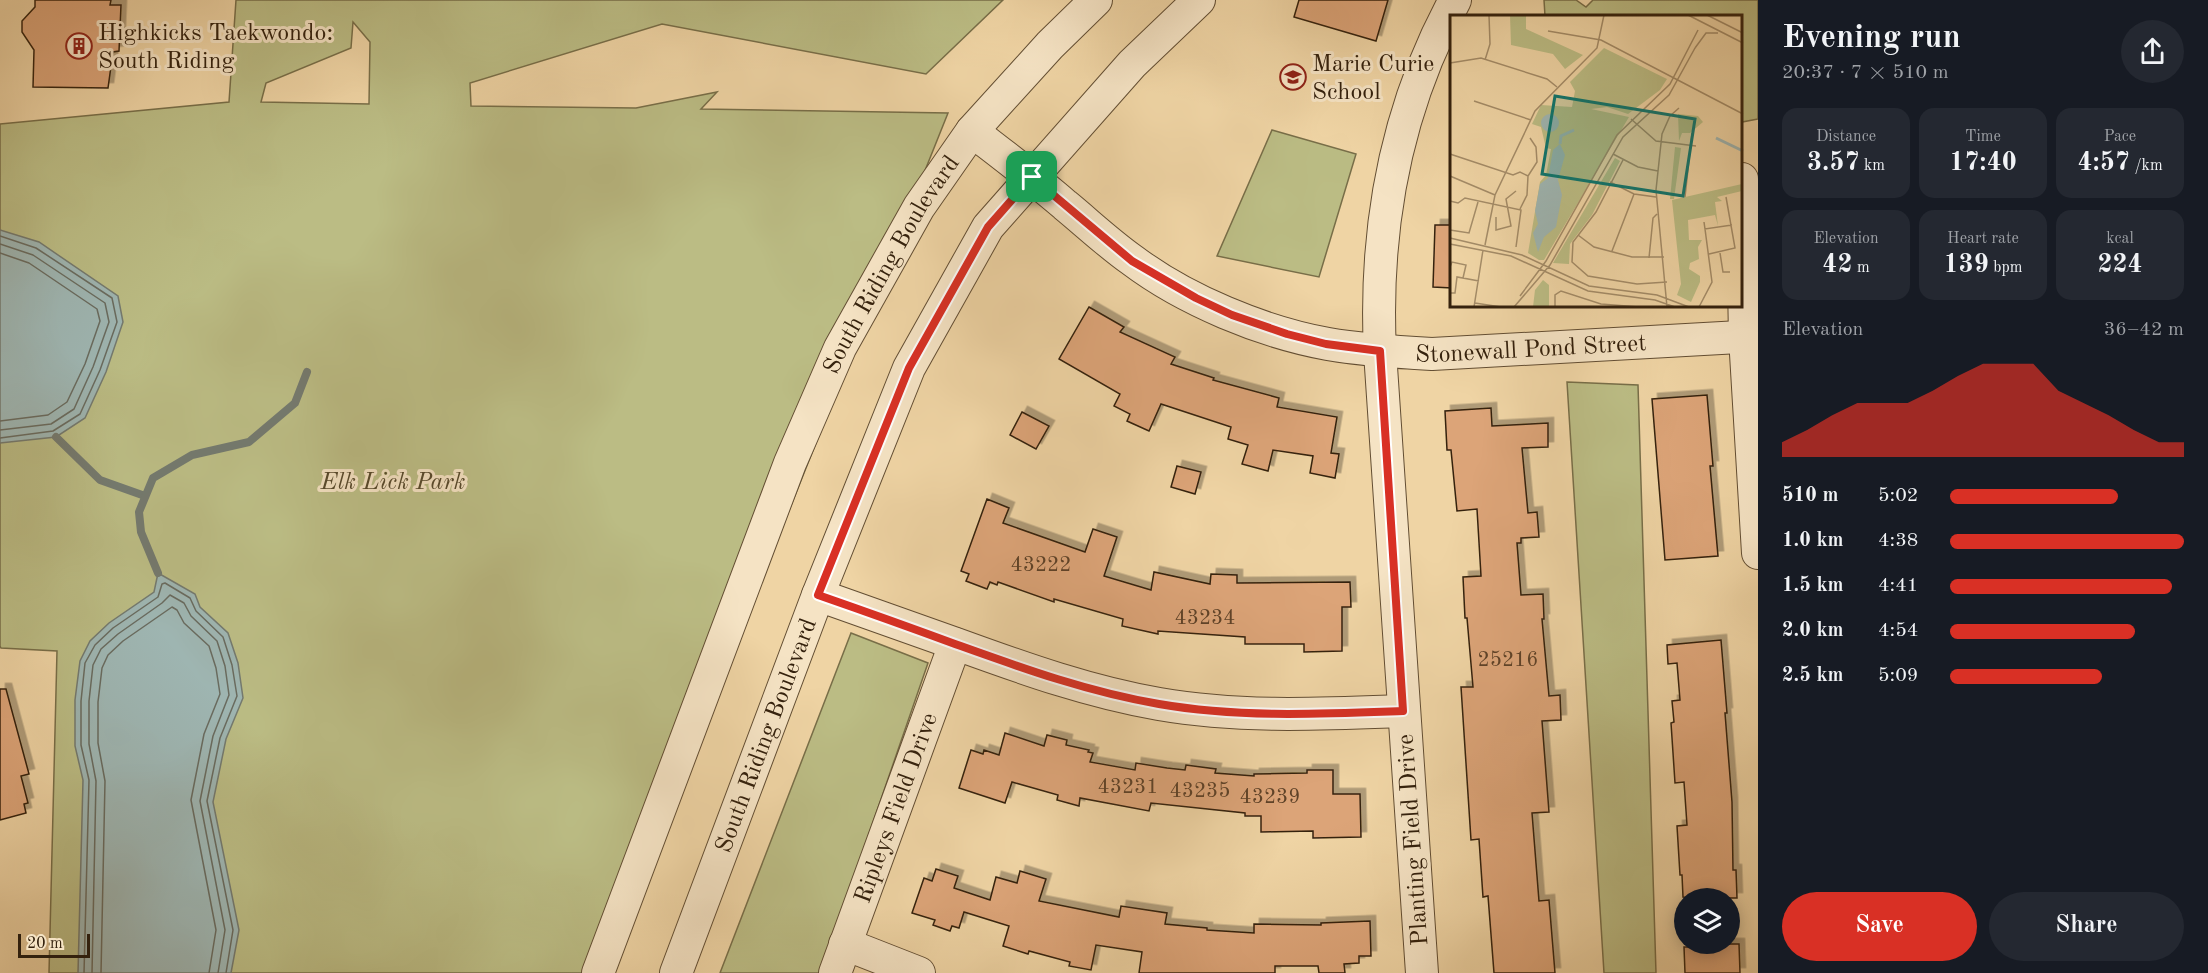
<!DOCTYPE html>
<html lang="en">
<head>
<meta charset="utf-8">
<style>
	body { margin:0; font-family:"Old Standard TT",serif; background:#242831; color:#f1f3f6; height:100vh; display:flex; flex-direction:column; font-size:22px; white-space:nowrap }
	* { box-sizing:border-box; margin:0 }
	p { font-size:20px; color:#9ea1a6 }
	.icon { flex:none; width:33px; height:33px; fill:none; stroke:currentColor; stroke-width:2; stroke-linecap:round; stroke-linejoin:round }
	.map { position:relative; flex:1; overflow:hidden }
	.drawer { display:flex; flex-direction:column; background:#171b24; width:450px }
	.drawer>* { flex:none }
	.buttons { position:absolute; left:1674px; top:888px; display:grid; gap:12px }
	.buttons a { display:grid; place-items:center; width:66px; height:66px; border-radius:50%; background:#171b24; box-shadow:0 3px 15px #0003; font-size:30px }
	.scale { position:absolute; left:18px; bottom:15px; width:72px; box-sizing:border-box; padding-left:6px; border:3px solid #34210d; border-top:0; font-size:16px; line-height:21px; white-space:nowrap; color:#34210d; -webkit-text-stroke:4px #f5e3c4; paint-order:stroke }
	.pin { position:absolute; display:grid; place-items:center; width:51px; height:51px; color:#fff; margin:-26px; border-radius:12px; box-shadow:0 3px 9px #0006 }
	.round { display:grid; place-items:center; flex:none; width:63px; height:63px; border-radius:32px; background:#242831 }
	.overview { display:flex; align-items:center; justify-content:space-between; height:102px; padding:0 24px }
	h1 { font-size:33px; font-weight:700; line-height:45px }
	.stats { display:grid; grid-template-columns:repeat(3,1fr); gap:9px; height:102px; padding:6px 24px }
	.stats div { display:grid; align-content:center; border-radius:15px; background:#242831; text-align:center }
	.stats b { font-size:26px; font-weight:700 }
	.stats small { font-size:16px; font-weight:400 }
	.stats p { font-size:16px }
	.chart { height:168px; padding:12px 24px }
	.chart p { display:flex; justify-content:space-between }
	.chart svg { width:100%; height:108px; margin-top:6px; fill:#d93025; opacity:.7 }
	.cta { display:flex; gap:12px; margin-top:auto; padding:12px 24px }
	.cta a { flex:1; height:69px; border-radius:36px; background:#d93025; color:#fff; font-size:24px; font-weight:700; line-height:69px; text-align:center }
	.cta a+a { background:#242831; color:#f1f3f6 }
	ul { padding:0 24px; list-style:none; font-size:20px }
	li { display:grid; grid-template-columns:96px 72px 1fr; align-items:center; height:45px }
	li i { height:15px; border-radius:8px; background:#d93025 }
	main { display:flex; flex:1; min-height:0 }
	.map>svg:first-child { display:block }
</style>
</head>
<body>
<main>
<div class="map">
<svg width="1758" height="973" viewBox="0 0 1758 973">
	<defs>
		<filter id="shadow"><feDropShadow dx="5.5" dy="-5.5" stdDeviation="0" flood-color="#0004"/></filter>
	</defs>
	<rect width="100%" height="100%" fill="#efd4a4"/>
	<filter id="stains"><feTurbulence type="fractalNoise" baseFrequency=".00333" numOctaves="4"/><feColorMatrix values="0 0 0 0 .2 0 0 0 0 .09 0 0 0 0 .02 0 0 0 .5 -.17"/></filter>
	<radialGradient id="worn" r=".72"><stop offset=".6" stop-color="#630" stop-opacity="0"/><stop offset="1" stop-color="#630" stop-opacity=".3"/></radialGradient>
	<g fill="#bbbc84" stroke="#786e48" stroke-width="1.5" fill-rule="evenodd">
		<path d="M236,0H1003L926,74L662,24L470,83L471,106L636,108L717,92L701,109L948,113L604,973H49L57,651L1,648L0,646V124L229,102ZM353,22L370,42L369,104L261,102L266,83L351,48Z"/>
		<path d="M1544,0H1576L1586,7L1593,0H1758V119L1742,122V16H1545Z"/>
		<path d="M1272,130L1356,154L1319,277L1217,256Z"/>
		<path d="M1567,382L1638,385L1656,973H1604Z"/>
		<path d="M851,633L928,663L821,973H720Z"/>
	</g>
	<g fill="#9eb5b1" stroke="#747a6f" stroke-width="1.5">
		<path d="M0,230L39,242L118,296L123,322L106,372L85,418L56,437L0,443Z"/>
		<path d="M158,573L195,594L200,607L228,633L238,663L243,698L226,739L213,802L239,930L231,973H78L83,780L75,746V700L80,661L90,641L109,623L154,592Z"/>
	</g>
	<g fill="none" stroke-linecap="round" stroke-linejoin="round">
		<g stroke="#696b5f" stroke-width="1.5">
			<path d="M0,236L36,248L112,298L117,322L100,370L80,414L53,431L0,438"/>
			<path d="M0,244L33,255L105,303L109,322L93,367L74,409L51,424L0,430"/>
			<path d="M0,253L29,263L97,309L100,321L85,364L67,402L48,415L0,421"/>
			<path d="M84,973L89,780L81,745V701L85,663L95,645L113,628L158,597L162,584L165,583L190,598L196,611L223,637L232,665L237,696L220,738L207,801L233,930L226,973"/>
			<path d="M92,973L96,781L89,744V701L93,665L101,649L118,634L162,603L170,595L184,603L191,616L217,641L225,666L229,695L213,736L200,801L225,930L218,973"/>
			<path d="M101,973L105,781L98,743V702L102,668L108,655L123,641L172,607L177,610L184,623L209,646L216,668L220,694L204,734L191,800L216,930L209,973"/>
		</g>
		<g stroke="#747a6f" stroke-width="8">
			<path d="M56,437L100,480L145,496"/>
			<path d="M158,573L141,532L139,512L153,478L192,455L249,442L295,403L307,372"/>
		</g>
	</g>
	<g fill="#dca478" stroke="#34210d" stroke-width="1.5" filter="url(#shadow)">
		<path d="M35,0H111L110,5H121L119,51L113,52L108,88L33,87L34,50L22,32V21L35,7Z"/>
		<path d="M1299,0H1388L1376,41L1294,17Z"/>
		<path d="M1435,225H1452V288L1433,287Z"/>
		<path d="M1089,307L1124,327L1120,332L1175,357L1171,364L1214,378L1213,380L1279,398L1277,407L1337,417L1331,453L1339,454L1335,478L1310,473L1313,456L1273,450L1268,471L1242,464L1248,445L1228,439L1231,427L1161,404L1149,431L1127,421L1130,414L1114,406L1120,394L1059,359Z"/>
		<path d="M1707,395L1713,466H1710L1718,556L1665,560L1652,399Z"/>
		<path d="M1491,408L1492,426L1548,423V447L1522,448L1528,513L1537,512L1539,537L1521,538V543H1517L1521,595L1543,594L1544,619H1542L1549,696L1560,695L1561,720L1542,721L1549,812L1532,813L1539,901L1549,900L1555,973H1494L1488,896L1483,897L1479,839L1471,840L1461,687H1473L1467,618H1465L1463,577L1481,576L1477,509L1457,511L1451,450H1447L1445,411Z"/>
		<path d="M1022,412L1049,426L1036,449L1010,435Z"/>
		<path d="M1177,466L1201,472L1195,494L1171,487Z"/>
		<path d="M987,499L1009,508L1003,523L1085,552L1093,529L1117,537L1104,576L1151,590L1154,572L1210,584L1211,574L1237,575V583L1350,582L1351,607H1342V651L1304,652V644H1245V637L1158,631V634L1122,626L1123,619L1054,599V602L998,582L997,585L990,582L987,589L966,581L969,574L961,571Z"/>
		<path d="M1721,640L1727,713H1725L1732,802L1733,870H1736L1737,898H1691L1683,897L1682,875H1680L1677,826L1687,825L1684,782L1675,783L1671,723L1674,722L1672,701L1680,700L1677,663L1668,664L1667,645Z"/>
		<path d="M0,689H6L29,774L21,776L28,803L24,804L26,813L0,820Z"/>
		<path d="M1005,733L1044,746L1047,735L1067,740L1066,745L1089,750L1088,752L1093,753L1090,762L1135,770L1136,763L1167,768L1185,770L1186,765L1216,769L1215,773L1254,776V774L1307,773V770H1333V794H1360L1361,837L1313,838V831L1261,832V816H1245V813L1151,803L1149,811L1080,798L1079,806L1057,800L1058,795L1012,782L1005,803L959,788L971,750L983,754L984,750L999,755Z"/>
		<path d="M936,869L958,876L954,888L990,900L996,877L1017,883L1020,871L1046,879L1039,901L1119,917L1121,906L1167,913L1165,924L1207,928V930L1254,933V924L1321,925V923L1370,921L1371,956H1359V963L1344,964L1345,973H1319L1318,966H1275V973H1139L1142,952L1096,945L1091,970L1069,966L1070,962L1029,951L1028,954L1003,946L1009,926L964,912L959,928L952,926L950,931L933,925L935,920L912,913L924,878L932,881Z"/>
		<path d="M1694,944H1739L1740,973H1685L1684,947H1694Z"/>
	</g>
	<g fill="none" stroke-linecap="round" stroke-linejoin="round">
		<g stroke="#634e33" stroke-width="34">
			<g id="minor">
				<path id="s1" d="M972,131C1003,155 1035,179 1065,205C1087,223 1108,243 1132,260C1185,300 1262,332 1328,344C1362,350 1397,352 1432,354L1758,336"/>
				<path d="M1742,179L1745,337L1758,553"/>
				<path d="M818,595C865,612 912,628 959,645C1025,669 1090,692 1159,704C1240,718 1321,714 1403,711"/>
				<path d="M845,944L919,973"/>
				<path id="s2" d="M598,973L790,463L840,348L919,207L972,131L1050,45L1096,0"/>
				<path id="s3" d="M676,973L818,595L909,368L988,227L1132,64L1199,0"/>
				<path id="s4" d="M835,973L955,644"/>
				<path d="M1422,973L1380,352C1374,227 1395,110 1455,0"/>
			</g>
		</g>
		<use href="#minor" stroke="#f5e3c4" stroke-width="32"/>
	</g>
	<g fill="none" stroke-linecap="round" stroke-linejoin="round">
		<g stroke="#fff" stroke-width="12">
			<path id="route" d="M1032,177L1132,261L1196,298L1232,315L1287,334L1326,344L1380,351L1403,711C1321,714 1240,718 1159,704C1088,692 1022,668 955,644C909,627 864,611 818,595L909,368L988,227Z"/>
		</g>
		<use href="#route" stroke="#d93025" stroke-width="8"/>
	</g>
	<defs>
		<g id="building-ring" transform="scale(1.35)"><circle r="9.5" fill="#f5e3c4" stroke="#8f2418" stroke-width="1.5"/><path d="M-4-6H4V6H1V3H-1V6H-4ZM-2.5-4.3h1.7v1.8h-1.7ZM.8-4.3h1.7v1.8H.8ZM-2.5-1h1.7V.8h-1.7ZM.8-1h1.7V.8H.8Z" fill="#8f2418"/></g>
		<g id="school-ring" transform="scale(1.35)"><circle r="9.5" fill="#f5e3c4" stroke="#8f2418" stroke-width="1.5"/><path d="M0-5L7-2L0 1L-7-2ZM-4 1L0 2.5L4 1V4Q0 6-4 4Z" fill="#8f2418"/></g>
	</defs>
	<g fill-rule="evenodd">
		<use href="#building-ring" x="79" y="46"/>
		<use href="#school-ring" x="1293" y="77"/>
	</g>
	<g text-anchor="middle" stroke-width="6" stroke-linejoin="round" paint-order="stroke">
		<g font-size="21" fill="#5e4228">
			<text x="1041" y="571">43222</text>
			<text x="1205" y="624">43234</text>
			<text x="1508" y="666">25216</text>
			<text x="1128" y="793">43231</text>
			<text x="1200" y="797">43235</text>
			<text x="1270" y="803">43239</text>
		</g>
		<g font-size="24" fill="#34210d" stroke="#f5e3c4" text-anchor="start">
			<text x="98" y="40">Highkicks Taekwondo:<tspan x="98" dy="28">South Riding</tspan></text>
			<text x="1312" y="71">Marie Curie<tspan x="1312" dy="28">School</tspan></text>
		</g>
		<g font-size="24" fill="#34210d" stroke="#f5e3c4">
			<text dy="8" stroke="none"><textPath href="#s2" startOffset="768">South Riding Boulevard</textPath></text>
			<text dy="8" stroke="none"><textPath href="#s1" startOffset="624">Stonewall Pond Street</textPath></text>
			<text dy="8" stroke="none"><textPath href="#s3" startOffset="254">South Riding Boulevard</textPath></text>
			<text dy="8" stroke="none"><textPath href="#s4" startOffset="176">Ripleys Field Drive</textPath></text>
			<text transform="translate(1412 840) rotate(-94)" y="8">Planting Field Drive</text>
		</g>
		<g font-size="24" font-style="italic" fill="#56482b" stroke="#f5e3c4">
			<text x="393" y="489">Elk Lick Park</text>
		</g>
	</g>
	<g transform="translate(1450 15)">
		<rect width="292" height="292" fill="#efd4a4"/>
		<path d="M60,0H76V14L133,40L115,54L103,39L61,30ZM154,33L217,64L210,75L178,99L157,92L141,94L179,102L94,245H89L78,238L90,167L96,160L101,134L96,133L91,112L82,109L91,90L122,92L125,76L120,67ZM228,99L248,101L253,107L240,118H232L229,126ZM225,132L231,133L224,184H220ZM165,143L170,146L142,200L120,229L119,249L103,248ZM292,169V176L267,182L272,186L265,187L268,211L265,200L238,205L239,225H252L248,232L249,244L240,248L239,254L250,261V267L241,287L227,280L231,269L222,185ZM93,265L99,270V292H83L85,275Z" fill="#bbbc84"/>
		<path d="M91 108a9 9 0 1 1 18 0a9 9 0 1 1-18 0ZM110,129L115,140L108,165L112,180L106,212L94,222L88,237L83,218L88,209L85,196L90,169L98,163L103,135Z" fill="#9eb5b1"/>
		<path fill="none" stroke="#9eb5b1" stroke-width="3" d="M266,123L293,136M110,129L111,121L124,115"/>
		<path fill="none" stroke="#a48c68" stroke-width="1.5" d="M238,0L293,28M257,0L293,18M98,16L151,25L293,99M245,33L256,18H268M35,45L40,29L39,0M0,48L31,43L97,64L107,72M24,86L81,105M181,104L206,126L246,131M0,139L63,160L70,157L78,161M163,139L188,152L208,156M173,145L146,197L123,227L122,247L138,261L187,269L217,267M0,161L45,180M160,167L184,179L206,182M235,182L242,118M0,186L8,188L15,183L71,195L66,232M70,194L77,180L78,161L87,147L86,132L80,123M46,202V215L61,211L56,184L66,176M254,207L255,214L282,210M0,215L19,218L28,187M128,220L144,232L182,242H214M0,223L72,240L139,271L207,280L239,292M0,229L61,241L138,276L205,285L225,292M35,230L45,180L85,96L147,33L154,0M162,236L184,179M270,238L273,257H280M259,239L285,233L276,182M199,243L203,203L207,199M0,252L2,247L16,250L13,263M0,278H5L7,262L29,266M70,281L96,246L167,120L220,69L248,15M25,288L51,292M24,292L33,235M64,292L100,250L173,122L219,80L245,33M105,292V280L111,276L151,289L189,292M217,292L206,175L212,119L220,101L229,93M249,292L262,267L255,214"/>
		<path fill="#0f766e" fill-opacity="0.15" stroke="#0f766e" stroke-width="3" d="M105,81L245,104L233,181L92,159Z"/>
		<rect width="292" height="292" fill="none" stroke="#34210d" stroke-width="3"/>
	</g>
	<rect width="100%" height="100%" filter="url(#stains)"/>
	<rect width="100%" height="100%" fill="url(#worn)"/>
</svg>
<div class="buttons">
<a><svg class="icon" aria-label="layers" viewBox="0 0 24 24"><path d="M12 4l9 5-9 5-9-5zM3 14l9 5 9-5"/></svg></a>
</div>
<div class="scale">20 m</div>
<div class="pin" style="left:1032px;top:177px;background:#1e9e55"><svg class="icon" aria-label="arrive" viewBox="0 0 24 24"><path d="M6 21V4h12l-3 4 3 4H6"/></svg></div>
</div>
<section class="drawer">
<div class="overview"><div><h1>Evening run</h1><p>20:37 · 7 × 510 m</p></div><a class="round"><svg class="icon" aria-label="share" viewBox="0 0 24 24"><path d="M12 15V3M7 8l5-5 5 5M5 13v7h14v-7"/></svg></a></div>
<div class="stats">
<div><p>Distance</p><b>3.57<small> km</small></b></div>
<div><p>Time</p><b>17:40</b></div>
<div><p>Pace</p><b>4:57<small> /km</small></b></div>
</div>
<div class="stats">
<div><p>Elevation</p><b>42<small> m</small></b></div>
<div><p>Heart rate</p><b>139<small> bpm</small></b></div>
<div><p>kcal</p><b>224</b></div>
</div>
<div class="chart"><p><span>Elevation</span>36–42 m</p>
<svg viewBox="0 0 160 44" preserveAspectRatio="none"><path d="M0 44V38L10 33L20 27L30 22L40 22L50 22L60 17L70 11L80 6L90 6L100 6L110 17L120 22L130 27L140 33L150 38L160 38V44z"/></svg>
</div>
<ul>
<li><b>510 m</b>5:02<i style="width:72%"></i></li>
<li><b>1.0 km</b>4:38<i style="width:100%"></i></li>
<li><b>1.5 km</b>4:41<i style="width:95%"></i></li>
<li><b>2.0 km</b>4:54<i style="width:79%"></i></li>
<li><b>2.5 km</b>5:09<i style="width:65%"></i></li>
</ul>
<div class="cta"><a>Save</a><a>Share</a></div>
</section>
</main>
</body>
</html>
